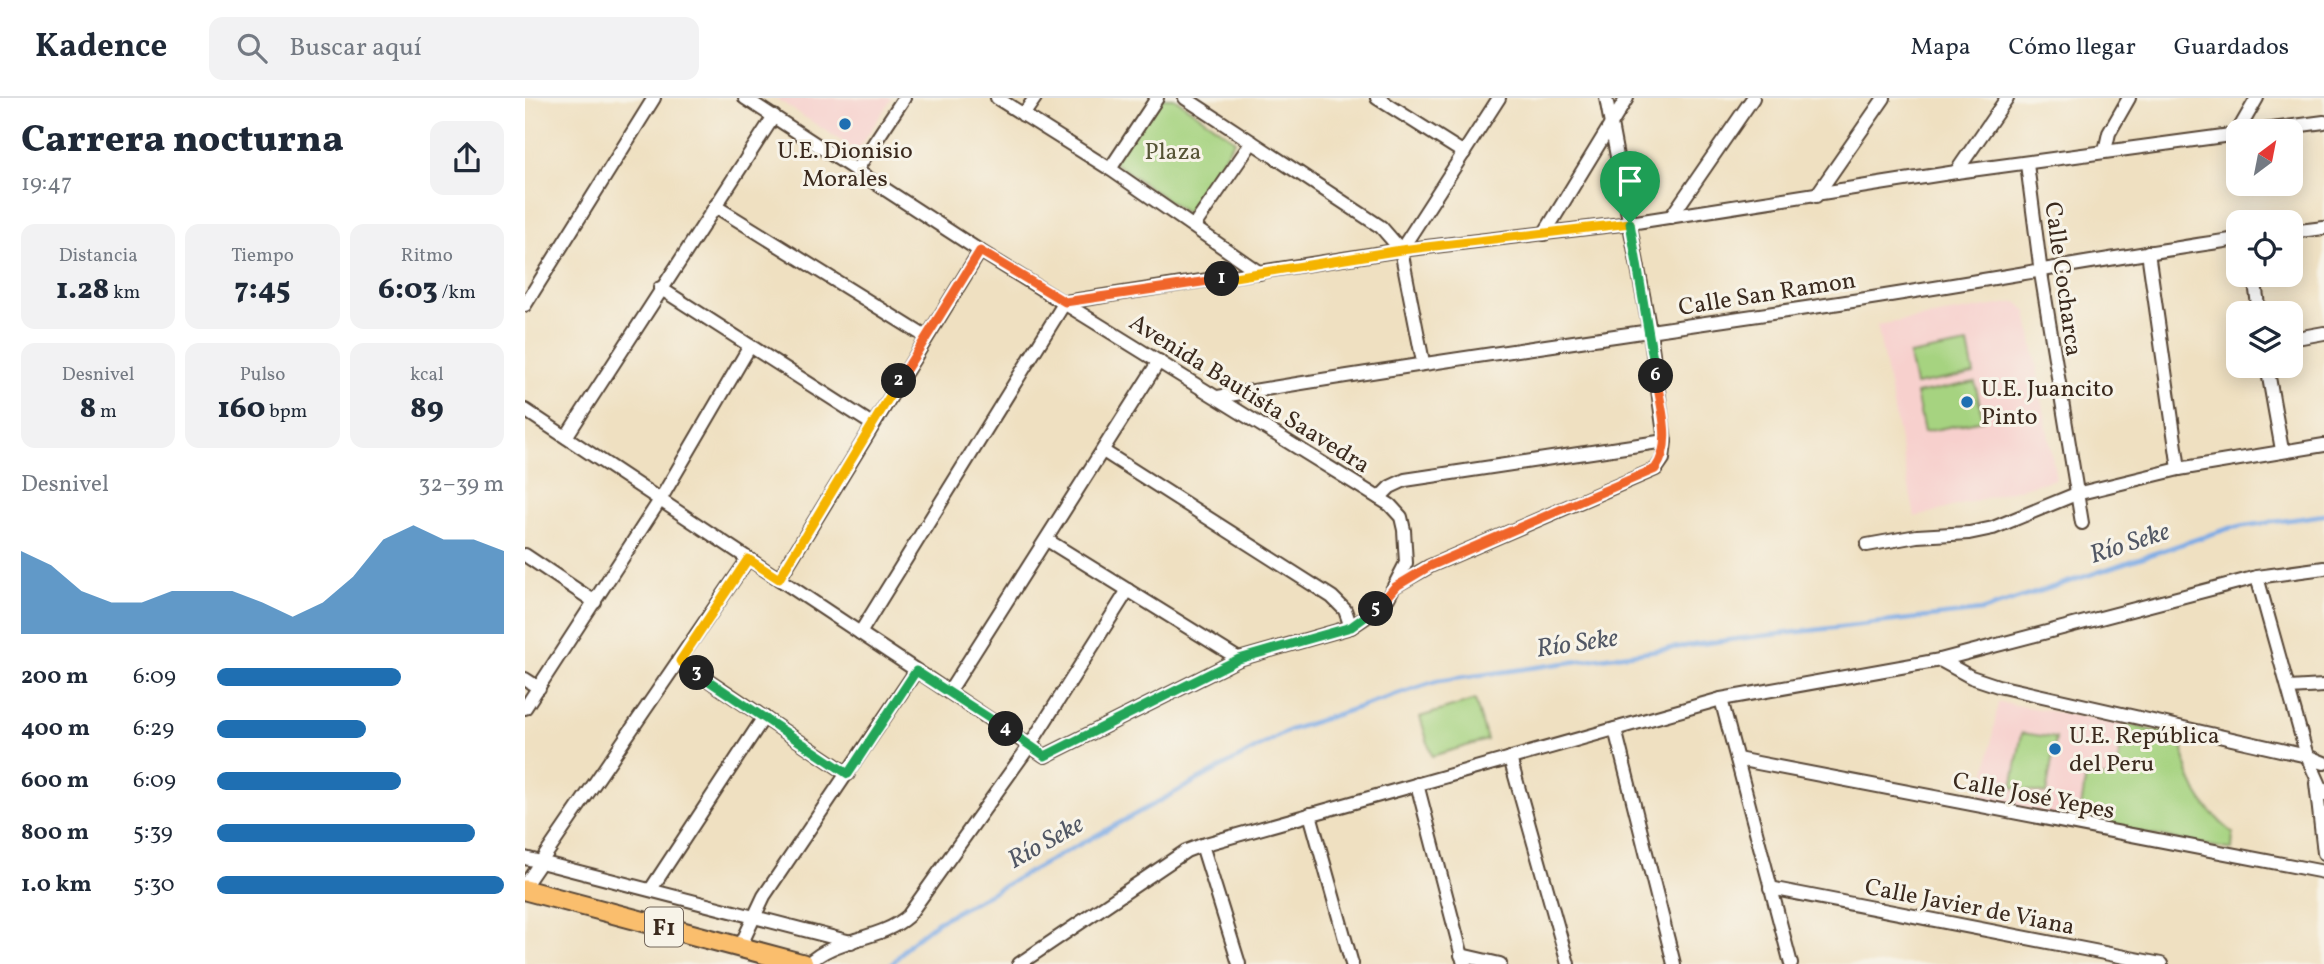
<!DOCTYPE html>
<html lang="es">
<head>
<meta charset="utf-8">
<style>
	body { margin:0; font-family:Vollkorn,serif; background:#f2f2f3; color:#1f2937; height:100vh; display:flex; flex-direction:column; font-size:26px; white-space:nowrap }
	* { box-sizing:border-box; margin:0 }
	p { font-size:23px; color:#747a83 }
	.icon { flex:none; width:38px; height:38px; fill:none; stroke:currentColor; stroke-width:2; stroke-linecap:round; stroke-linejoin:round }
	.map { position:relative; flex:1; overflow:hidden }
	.side { display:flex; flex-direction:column; background:#fff; width:525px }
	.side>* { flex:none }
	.needle { width:46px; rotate:32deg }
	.fabs { position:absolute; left:1701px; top:21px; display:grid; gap:14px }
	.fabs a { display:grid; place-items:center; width:77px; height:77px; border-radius:14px; background:#fff; box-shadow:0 4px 18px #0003; font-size:35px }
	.pin { position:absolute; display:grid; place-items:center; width:60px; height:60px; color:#fff; margin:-72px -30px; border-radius:50% 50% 50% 0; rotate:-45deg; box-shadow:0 0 7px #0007 }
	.pin .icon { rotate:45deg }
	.km { position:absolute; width:35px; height:35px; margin:-18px; border-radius:50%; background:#222; color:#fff; font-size:19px; line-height:35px; text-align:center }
	.round { display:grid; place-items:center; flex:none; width:74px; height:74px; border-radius:14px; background:#f2f2f3 }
	.overview { display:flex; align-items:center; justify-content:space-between; height:119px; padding:0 21px }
	h1 { font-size:38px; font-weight:800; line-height:52px }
	.metrics { display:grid; grid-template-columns:repeat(3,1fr); gap:10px; height:119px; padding:7px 21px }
	.metrics div { display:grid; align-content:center; border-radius:14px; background:#f2f2f3; text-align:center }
	.metrics b { font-size:30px; font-weight:800 }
	.metrics small { font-size:19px; font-weight:400 }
	.metrics p { font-size:19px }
	.chart { height:196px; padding:14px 21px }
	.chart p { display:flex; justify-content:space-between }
	.chart svg { width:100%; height:126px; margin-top:7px; fill:#1f6fb2; opacity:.7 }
	ul { padding:0 21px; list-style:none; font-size:23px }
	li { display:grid; grid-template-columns:112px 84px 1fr; align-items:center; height:52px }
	li i { height:18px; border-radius:9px; background:#1f6fb2 }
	header { display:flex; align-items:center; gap:42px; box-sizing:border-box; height:98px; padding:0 35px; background:#fff; border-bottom:2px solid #e0e1e3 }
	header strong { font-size:33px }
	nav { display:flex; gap:38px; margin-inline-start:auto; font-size:24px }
	.search { width:490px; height:63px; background:#f2f2f3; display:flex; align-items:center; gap:18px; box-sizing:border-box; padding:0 24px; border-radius:14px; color:#747a83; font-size:26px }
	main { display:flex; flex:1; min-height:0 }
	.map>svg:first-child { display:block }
</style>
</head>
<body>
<header>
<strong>Kadence</strong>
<div class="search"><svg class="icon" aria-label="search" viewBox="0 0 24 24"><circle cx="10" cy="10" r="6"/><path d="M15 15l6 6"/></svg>Buscar aquí</div>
<nav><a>Mapa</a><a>Cómo llegar</a><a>Guardados</a></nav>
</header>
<main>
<section class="side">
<div class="overview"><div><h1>Carrera nocturna</h1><p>19:47</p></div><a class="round"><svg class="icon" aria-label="share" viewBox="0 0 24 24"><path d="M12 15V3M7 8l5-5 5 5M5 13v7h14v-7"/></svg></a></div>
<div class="metrics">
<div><p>Distancia</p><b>1.28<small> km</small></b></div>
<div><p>Tiempo</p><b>7:45</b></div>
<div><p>Ritmo</p><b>6:03<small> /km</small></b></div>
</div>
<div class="metrics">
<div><p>Desnivel</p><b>8<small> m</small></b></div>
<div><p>Pulso</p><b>160<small> bpm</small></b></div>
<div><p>kcal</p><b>89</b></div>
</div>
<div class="chart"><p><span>Desnivel</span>32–39 m</p>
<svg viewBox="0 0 160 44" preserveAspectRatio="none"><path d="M0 44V15L10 20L20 29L30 33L40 33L50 29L60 29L70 29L80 33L90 38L100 33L110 24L120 11L130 6L140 11L150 11L160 15V44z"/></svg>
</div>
<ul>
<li><b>200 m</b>6:09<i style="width:64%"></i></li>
<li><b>400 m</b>6:29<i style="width:52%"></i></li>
<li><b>600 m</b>6:09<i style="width:64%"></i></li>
<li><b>800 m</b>5:39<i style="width:90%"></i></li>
<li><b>1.0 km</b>5:30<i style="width:100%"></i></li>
</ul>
</section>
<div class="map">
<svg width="1799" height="866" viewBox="0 0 1799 866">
	<rect width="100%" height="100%" fill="#f7f3e8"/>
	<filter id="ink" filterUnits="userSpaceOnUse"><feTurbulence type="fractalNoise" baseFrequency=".0143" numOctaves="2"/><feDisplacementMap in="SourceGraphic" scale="14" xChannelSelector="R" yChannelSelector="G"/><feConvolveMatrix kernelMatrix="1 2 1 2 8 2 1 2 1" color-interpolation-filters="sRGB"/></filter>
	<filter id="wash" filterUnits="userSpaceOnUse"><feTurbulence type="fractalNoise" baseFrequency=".00686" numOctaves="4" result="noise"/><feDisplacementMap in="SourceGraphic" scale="28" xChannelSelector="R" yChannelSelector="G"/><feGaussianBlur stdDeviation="1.57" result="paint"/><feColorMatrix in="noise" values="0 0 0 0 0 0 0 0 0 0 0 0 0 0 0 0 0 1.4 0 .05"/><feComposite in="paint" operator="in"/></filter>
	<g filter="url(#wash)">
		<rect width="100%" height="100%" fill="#efe0c1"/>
		<g fill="#f7d0cd">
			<path d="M250,0H367L332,53Z"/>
			<path d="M1492,204L1502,213L1531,381L1390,419L1352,227Z"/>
			<path d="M1473,604L1600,626L1590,682L1554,723L1456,705Z"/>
		</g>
		<g fill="#a6d380" stroke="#707e4f" stroke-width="2">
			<path d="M632,0H649L710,42L661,115L587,63Z"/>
			<path d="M1443,246L1449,276L1390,287L1384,257Z"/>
			<path d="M1450,284L1458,322L1399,334L1391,296Z"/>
			<path d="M950,602L962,642L907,658L895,619Z"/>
			<path d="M1600,626L1657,639C1659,681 1676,709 1708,735L1707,752L1554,723L1561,677L1590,681Z"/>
			<path d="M1497,635L1531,640L1521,696L1487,690Z"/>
		</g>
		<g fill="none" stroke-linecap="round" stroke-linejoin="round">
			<path stroke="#7baae5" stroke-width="4.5" d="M367,866L385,845L412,824L765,632L913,583L1211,541L1456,513L1705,430L1799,417"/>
		</g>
	</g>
	<g filter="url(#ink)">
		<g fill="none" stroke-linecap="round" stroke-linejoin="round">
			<g stroke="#564536" stroke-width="16">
				<g id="minor">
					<path d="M472,0L585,71L735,175"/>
					<path d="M660,0L856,129L876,152L898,264"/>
					<path d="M852,0L939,55"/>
					<path d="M498,17L510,0"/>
					<path d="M1713,33L1732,0"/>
					<path d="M1731,33L1799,24"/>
					<path d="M1580,53L1584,35L1604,0"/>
					<path d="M1502,66L1516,175L1557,425"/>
					<path d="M332,71L379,0"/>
					<path d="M585,71L632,0"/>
					<path d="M1431,74L1482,0"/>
					<path d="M1291,98L1359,0"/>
					<path d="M190,108L401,239"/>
					<path d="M1146,119L1228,0"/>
					<path d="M669,128L727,44"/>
					<path d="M1766,134L1799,130"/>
					<path d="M1019,136L1102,0"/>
					<path d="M876,152L974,0"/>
					<path d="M1623,154L1654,371"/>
					<path d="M1729,177L1734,215"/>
					<path d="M135,190L347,326"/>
					<path d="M0,207L129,0"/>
					<path d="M1766,241L1799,235"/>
					<path d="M1742,268L1757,352"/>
					<path d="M693,299C902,263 1112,236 1321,204C1452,184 1582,160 1713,141"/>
					<path d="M0,312L520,658L714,561L826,529L847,515L863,500L881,465L879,432L876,419L865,407L455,153L220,0"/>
					<path d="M41,339L249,18"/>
					<path d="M578,353L807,499L820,512L826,529"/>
					<path d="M854,400L865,389L880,382L1140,343"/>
					<path d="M522,442L714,561"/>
					<path d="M1342,447L1392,438L1444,435L1468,430L1551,396L1654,371L1799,347"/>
					<path d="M0,457L70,504"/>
					<path d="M1732,479L1782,658L1799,696"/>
					<path d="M254,481L455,153"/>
					<path d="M870,488L905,468L1131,371L1138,361L1140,343L1125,234L1081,0"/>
					<path d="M335,535L540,204L876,152L1105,125L1431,74L1713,36"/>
					<path d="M1415,562L1732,479L1799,470"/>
					<path d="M155,563L323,676"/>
					<path d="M0,581L14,590"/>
					<path d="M1764,590L1799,588"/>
					<path d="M424,594L634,263"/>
					<path d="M1196,601L1266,866"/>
					<path d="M0,610L135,402L225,248"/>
					<path d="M1090,631L1149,866"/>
					<path d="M985,660L1043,866"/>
					<path d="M1212,661L1799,774"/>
					<path d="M1791,685L1799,755"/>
					<path d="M892,686L939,866"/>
					<path d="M785,716L827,866"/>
					<path d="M677,747L714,866"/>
					<path d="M0,760L326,844"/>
					<path d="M0,787L223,461"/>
					<path d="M1245,790L1636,866"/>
					<path d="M126,791L239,619"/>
					<path d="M215,849L239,798L391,573"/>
					<path d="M936,857L975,866"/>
					<path d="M283,866C310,839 355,843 383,818L505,647L603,492"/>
					<path d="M494,866L661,753L677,747L1196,601L1415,562L1446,579L1473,588L1782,658L1799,665"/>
				</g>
			</g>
			<g stroke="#564536" stroke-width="23">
				<path id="trunk" d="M0,792L278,866"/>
			</g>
			<use href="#minor" stroke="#fff" stroke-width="12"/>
			<use href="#trunk" stroke="#fabe6d" stroke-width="19"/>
		</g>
	</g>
	<g fill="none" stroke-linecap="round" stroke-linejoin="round" filter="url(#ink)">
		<g stroke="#fff" stroke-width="14">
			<path id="split-1" d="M697,181L876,152L1105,125"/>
		</g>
		<g stroke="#fff" stroke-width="14">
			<path id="split-2" d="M374,283L455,153L540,204L697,181"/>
		</g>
		<g stroke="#fff" stroke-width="14">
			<path id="split-3" d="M172,575L155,563L223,461L254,481L374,283"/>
		</g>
		<g stroke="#fff" stroke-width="14">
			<path id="split-4" d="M172,575L323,676L391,573L481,631"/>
		</g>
		<g stroke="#fff" stroke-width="14">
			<path id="split-5" d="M481,631L520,658L714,561L826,529L851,511"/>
		</g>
		<g stroke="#fff" stroke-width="14">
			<path id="split-6" d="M851,511L870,489L905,468L1130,371C1149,346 1135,307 1131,278"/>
		</g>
		<g stroke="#fff" stroke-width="14">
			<path id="split-7" d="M1105,125L1131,278"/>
		</g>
		<use href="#split-1" stroke="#f5b400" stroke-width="9"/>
		<use href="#split-2" stroke="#f0652b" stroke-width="9"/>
		<use href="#split-3" stroke="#f5b400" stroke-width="9"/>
		<use href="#split-4" stroke="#22a559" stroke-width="9"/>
		<use href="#split-5" stroke="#22a559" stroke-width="9"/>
		<use href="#split-6" stroke="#f0652b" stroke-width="9"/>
		<use href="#split-7" stroke="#22a559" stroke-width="9"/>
	</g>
	<g fill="#1f6fb2" stroke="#f7f3e8" stroke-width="2.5">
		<circle cx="320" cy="26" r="7"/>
		<circle cx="1442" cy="304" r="7"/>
		<circle cx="1530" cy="651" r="7"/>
	</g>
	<g text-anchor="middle" stroke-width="6" stroke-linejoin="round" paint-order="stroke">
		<rect fill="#f7f3e8" stroke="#73665b" stroke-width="2" x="120" y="809.5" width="38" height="39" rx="5"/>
		<g font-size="23" font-weight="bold" fill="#3b2a1e">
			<text x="139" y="837">F1</text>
		</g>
		<g font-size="24" fill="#3b2a1e" stroke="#f7f3e8" text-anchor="start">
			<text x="320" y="60" text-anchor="middle">U.E. Dionisio<tspan x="320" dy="28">Morales</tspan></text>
			<text x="1456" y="298">U.E. Juancito<tspan x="1456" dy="28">Pinto</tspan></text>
			<text x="1544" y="645">U.E. República<tspan x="1544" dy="28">del Peru</tspan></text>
		</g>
		<g font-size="24" fill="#565436" stroke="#f7f3e8">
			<text x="648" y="61">Plaza</text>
		</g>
		<g font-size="24" fill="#3b2a1e" stroke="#f7f3e8">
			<text transform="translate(1539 181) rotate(82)" y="8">Calle Cocharca</text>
			<text transform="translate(1242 195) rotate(-9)" y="8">Calle San Ramon</text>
			<text transform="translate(725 295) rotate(32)" y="8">Avenida Bautista Saavedra</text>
			<text transform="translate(1509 697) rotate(11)" y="8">Calle José Yepes</text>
			<text transform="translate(1445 808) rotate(11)" y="8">Calle Javier de Viana</text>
		</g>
		<g font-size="26" font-style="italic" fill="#515764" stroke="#f7f3e8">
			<text transform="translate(1604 444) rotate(-18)" y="9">Río Seke</text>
			<text transform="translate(1052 544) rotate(-8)" y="9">Río Seke</text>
			<text transform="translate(520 743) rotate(-29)" y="9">Río Seke</text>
		</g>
	</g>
</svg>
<div class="fabs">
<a><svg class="needle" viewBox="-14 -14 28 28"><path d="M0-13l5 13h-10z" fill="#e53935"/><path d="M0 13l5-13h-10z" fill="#747a83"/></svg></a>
<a><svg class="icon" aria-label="locate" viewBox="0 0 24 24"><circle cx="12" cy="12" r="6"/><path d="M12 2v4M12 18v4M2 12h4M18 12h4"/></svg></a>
<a><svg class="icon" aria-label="layers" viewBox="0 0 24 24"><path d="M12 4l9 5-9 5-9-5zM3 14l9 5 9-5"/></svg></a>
</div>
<div class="pin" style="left:1105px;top:125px;background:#1e9e55"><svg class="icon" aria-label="arrive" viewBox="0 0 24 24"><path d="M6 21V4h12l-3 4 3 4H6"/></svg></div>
<b class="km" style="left:697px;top:181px">1</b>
<b class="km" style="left:374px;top:283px">2</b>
<b class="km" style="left:172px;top:575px">3</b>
<b class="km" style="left:481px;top:631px">4</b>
<b class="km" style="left:851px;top:511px">5</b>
<b class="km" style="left:1131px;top:278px">6</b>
</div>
</main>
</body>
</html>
